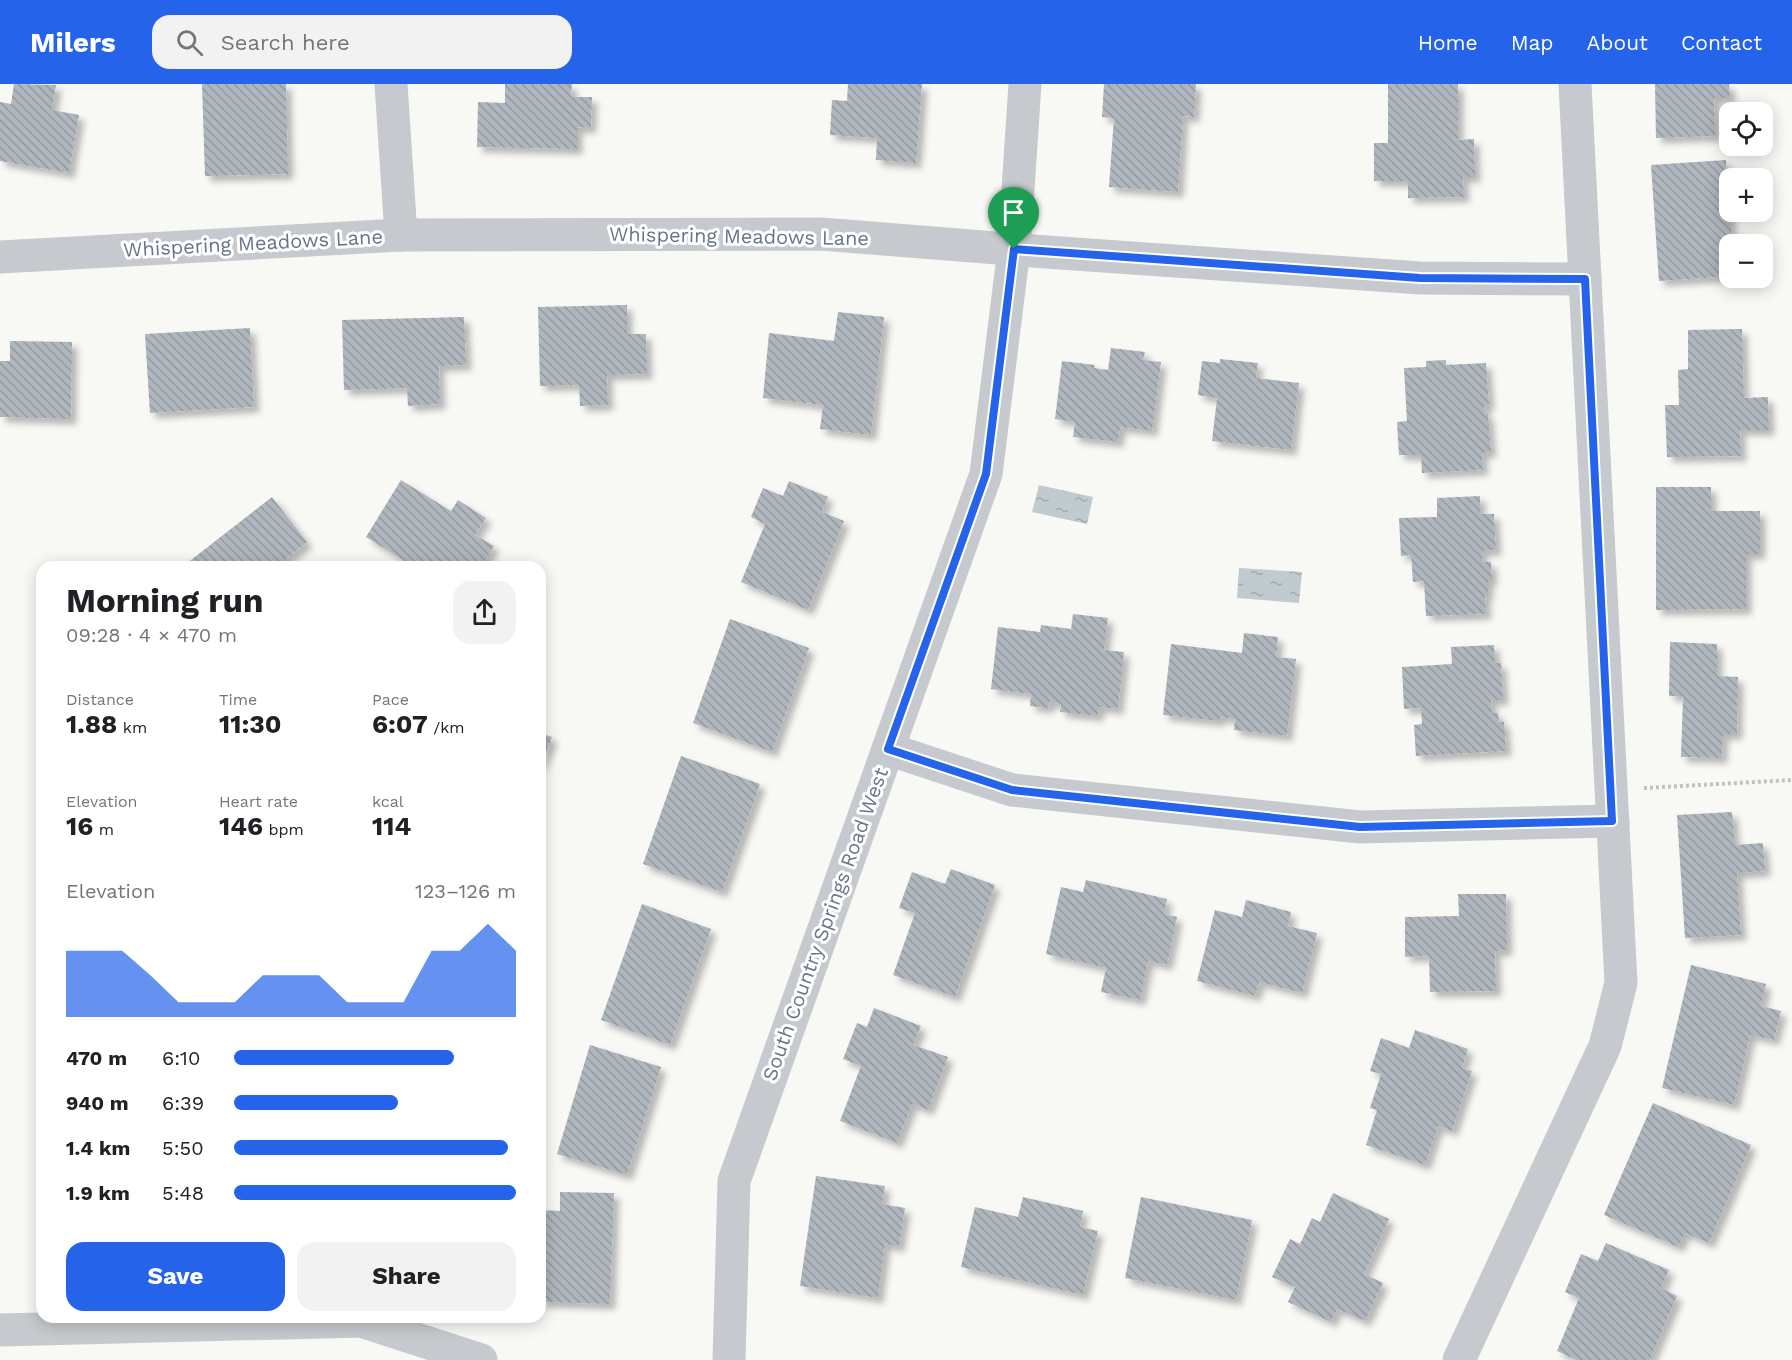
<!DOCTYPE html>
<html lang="en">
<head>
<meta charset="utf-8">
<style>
	body { margin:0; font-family:"Work Sans",sans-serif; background:#f2f2f2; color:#202124; height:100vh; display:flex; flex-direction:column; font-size:22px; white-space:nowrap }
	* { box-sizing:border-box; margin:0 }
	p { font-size:20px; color:#757577 }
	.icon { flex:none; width:33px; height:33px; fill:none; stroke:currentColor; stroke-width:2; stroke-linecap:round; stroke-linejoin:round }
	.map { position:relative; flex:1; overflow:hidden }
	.drawer { position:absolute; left:36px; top:477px; width:510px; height:762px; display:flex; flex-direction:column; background:#fff; border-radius:18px; box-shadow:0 3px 15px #0003 }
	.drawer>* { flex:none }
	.tools { position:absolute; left:1719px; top:18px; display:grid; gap:12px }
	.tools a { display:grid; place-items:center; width:54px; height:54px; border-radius:12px; background:#fff; box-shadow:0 3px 15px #0003; font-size:30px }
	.pin { position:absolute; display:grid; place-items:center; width:51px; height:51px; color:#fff; margin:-62px -26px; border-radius:50% 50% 50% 0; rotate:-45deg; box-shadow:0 0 6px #0007 }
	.pin .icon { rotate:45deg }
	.round { display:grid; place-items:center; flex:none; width:63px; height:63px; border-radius:18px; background:#f2f2f2 }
	.summary { display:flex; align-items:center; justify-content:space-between; height:102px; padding:0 30px }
	h1 { font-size:33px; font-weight:700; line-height:45px }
	.metrics { display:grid; grid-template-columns:repeat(3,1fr); gap:9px; height:102px; padding:6px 30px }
	.metrics div { display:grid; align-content:center }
	.metrics b { font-size:26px; font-weight:700 }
	.metrics small { font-size:16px; font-weight:400 }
	.metrics p { font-size:16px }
	.chart { height:168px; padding:12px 30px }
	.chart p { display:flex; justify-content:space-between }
	.chart svg { width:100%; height:108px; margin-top:6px; fill:#2563eb; opacity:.7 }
	.button { display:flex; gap:12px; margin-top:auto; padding:12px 30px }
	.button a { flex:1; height:69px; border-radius:18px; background:#2563eb; color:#fff; font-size:24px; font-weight:700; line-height:69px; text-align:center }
	.button a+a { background:#f2f2f2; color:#202124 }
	ul { padding:0 30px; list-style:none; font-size:20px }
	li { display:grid; grid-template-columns:96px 72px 1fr; align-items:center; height:45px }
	li i { height:15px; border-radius:8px; background:#2563eb }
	header { display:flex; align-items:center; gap:36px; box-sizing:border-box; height:84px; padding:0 30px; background:#2563eb; color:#fff }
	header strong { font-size:28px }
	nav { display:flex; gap:33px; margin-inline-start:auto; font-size:21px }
	.search { width:420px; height:54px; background:#f2f2f2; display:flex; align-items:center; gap:15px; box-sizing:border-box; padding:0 21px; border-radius:18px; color:#757577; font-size:22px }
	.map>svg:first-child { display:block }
</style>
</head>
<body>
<header>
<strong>Milers</strong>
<div class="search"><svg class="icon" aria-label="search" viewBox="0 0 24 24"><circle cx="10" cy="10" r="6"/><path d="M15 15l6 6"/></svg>Search here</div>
<nav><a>Home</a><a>Map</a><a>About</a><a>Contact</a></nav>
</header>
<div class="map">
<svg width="1792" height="1276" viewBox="0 0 1792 1276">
	<defs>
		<pattern id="water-ripples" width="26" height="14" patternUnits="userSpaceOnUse" patternTransform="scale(1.5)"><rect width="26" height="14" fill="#c0cacf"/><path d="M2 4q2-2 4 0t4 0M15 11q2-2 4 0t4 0" fill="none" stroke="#a0a9ae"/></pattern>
		<pattern id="building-back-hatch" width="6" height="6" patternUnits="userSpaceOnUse" patternTransform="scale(1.5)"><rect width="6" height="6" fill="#afb6bd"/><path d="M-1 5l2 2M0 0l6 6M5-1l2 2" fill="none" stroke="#92999f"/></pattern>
		<filter id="shadow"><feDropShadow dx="5.5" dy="5.5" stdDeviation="3" flood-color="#0004"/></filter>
	</defs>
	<rect width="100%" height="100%" fill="#f8f8f5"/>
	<g fill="url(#water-ripples)">
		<path d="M1039,401L1093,413L1087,440L1032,428Z"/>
		<path d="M1239,484L1302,488L1299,519L1237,514Z"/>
	</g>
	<g fill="url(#building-back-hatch)" filter="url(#shadow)">
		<path d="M14,0L56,1L52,26L79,31L69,89L0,77V18L11,20Z"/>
		<path d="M202,0H286L288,90L205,92Z"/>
		<path d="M505,0H572L571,13H592L591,44L577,43V65L477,63L478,18L505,19Z"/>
		<path d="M848,0H922L916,79L876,76L877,54L830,51L832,16L847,17Z"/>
		<path d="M1104,0H1196L1194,33L1183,32L1178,108L1109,103L1114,34L1102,33Z"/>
		<path d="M1388,0H1458V56L1474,55L1475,93H1463L1464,113L1408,114V97H1374V59H1388Z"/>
		<path d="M1655,0H1729L1730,14H1714L1715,52L1656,54Z"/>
		<path d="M1726,76L1732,160H1730V192L1659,197L1651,81Z"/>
		<path d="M627,221V250H646L647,290L607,291L608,321L580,322L579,301L540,302L538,223Z"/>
		<path d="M838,228L884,233L871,351L820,345L823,321L763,314L769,249L834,257Z"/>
		<path d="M464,233L466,281L439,282L440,320L408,322L407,304L344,306L342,236Z"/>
		<path d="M250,244L254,323L150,329L145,250Z"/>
		<path d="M1742,245L1744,314L1768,313L1769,346H1740L1741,372L1667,373L1665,321H1679L1678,286L1688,285V246Z"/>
		<path d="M10,257L72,258L71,335L0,333V277H10Z"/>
		<path d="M1111,264L1145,268L1143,276L1161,278L1152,347L1120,343L1118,358L1073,353L1075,338L1055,335L1062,277L1095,281L1094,284L1108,286Z"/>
		<path d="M1220,275L1258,279L1256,294L1299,299L1291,366L1212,357L1217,314L1198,311L1202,277L1220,279Z"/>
		<path d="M1446,276V281L1486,279L1489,321L1484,322L1485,330H1488L1491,368L1482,369L1483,386L1422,389L1421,371H1399L1397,338L1407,337L1404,284L1426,283V277Z"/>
		<path d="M401,396L451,427L458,416L486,434L475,451L494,462L481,483H410L411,481L366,453Z"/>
		<path d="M789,397L828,413L822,428L844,437L808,526L741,498L765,440L751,433L763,404L783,412Z"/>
		<path d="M1656,403H1711V427H1760V470H1746V525L1656,526Z"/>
		<path d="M1480,412V430H1494L1496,466L1482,467V478H1491L1492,496H1488V511H1485L1486,530L1426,532L1424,497L1413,498L1411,471L1401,472L1399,434L1437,433V414Z"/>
		<path d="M272,413L307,458L285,476L291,483H182Z"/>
		<path d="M1073,530L1108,534L1104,566L1124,568L1118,625L1099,623L1098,632L1060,628L1061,620L1049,618L1048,624L1030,622L1031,610L991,605L998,543L1040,548L1041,541L1071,545Z"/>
		<path d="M730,535L809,564L772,668L693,639Z"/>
		<path d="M1244,549L1278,553L1276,573L1296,575L1287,652L1234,646L1235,635L1220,633L1219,637L1163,631L1171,560L1242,569Z"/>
		<path d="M1670,558L1717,560V592L1738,593L1737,650H1723L1722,674L1681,673L1683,612H1669Z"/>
		<path d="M1494,561L1495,579H1501L1503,616H1491L1492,629H1498L1499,638H1504L1506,667L1416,672L1414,641L1422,640L1421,624L1404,625L1402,583L1452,580L1451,563Z"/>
		<path d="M540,649L552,653L540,684Z"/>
		<path d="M681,672L760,700L722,808L643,780Z"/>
		<path d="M1732,728L1735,761L1763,759L1765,787L1737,789L1741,851L1685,854L1677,731Z"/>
		<path d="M951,785L995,801L955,913L893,891L915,829L899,824L912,788L945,800Z"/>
		<path d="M1086,796L1167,815L1164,830L1177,833L1167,881L1148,877L1140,916L1101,908L1106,884L1046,870L1061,803L1083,808Z"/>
		<path d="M1458,810H1506L1507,866L1495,867L1496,907L1430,908L1429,872L1405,873V833L1459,832Z"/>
		<path d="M1246,816L1291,828L1288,842L1317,849L1302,909L1259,898L1255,912L1197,897L1215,826L1242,833Z"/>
		<path d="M642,820L711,845L670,961L601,936Z"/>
		<path d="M1691,881L1766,900L1761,922L1781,927L1774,956L1750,951L1734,1021L1662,1004Z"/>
		<path d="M874,924L921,942L913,961L948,973L928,1026L912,1020L897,1059L840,1037L861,982L843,975L857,939L867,943Z"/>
		<path d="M1415,946L1468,965L1462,984L1472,987L1452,1047L1438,1042L1425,1081L1366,1061L1377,1026L1370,1024L1381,990L1370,987L1381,954L1409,964Z"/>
		<path d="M590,961L661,983L627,1091L557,1070Z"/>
		<path d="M1653,1019L1751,1061L1709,1159L1685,1149L1678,1163L1604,1131Z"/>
		<path d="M816,1092L885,1102L882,1120L905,1124L899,1163L885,1160L878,1214L800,1202Z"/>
		<path d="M560,1108L614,1109L610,1220L540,1218V1126L560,1127Z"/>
		<path d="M1333,1109L1389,1135L1364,1190L1383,1199L1365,1237L1337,1225L1331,1238L1288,1218L1295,1203L1272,1193L1290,1155L1300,1160L1312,1134L1320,1138Z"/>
		<path d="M1023,1113L1083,1127L1080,1143L1098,1147L1083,1211L961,1183L975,1123L1018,1133Z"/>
		<path d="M1141,1113L1252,1136L1236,1216L1125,1194Z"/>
		<path d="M1606,1159L1669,1186L1661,1204L1677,1212L1650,1276H1577L1557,1267L1579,1214L1565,1208L1581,1170L1598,1177Z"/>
	</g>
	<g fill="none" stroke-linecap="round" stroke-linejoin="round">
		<path stroke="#bfc2c4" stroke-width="4" stroke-dasharray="3 3" stroke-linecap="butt" d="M1644,704L1792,696"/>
		<g stroke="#c6c9cd" stroke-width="33">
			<path d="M391,0L401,151"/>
			<path d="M0,173L401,151L821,150L1046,168L1420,194L1585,195"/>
			<path d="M888,665L1012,706L1360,743L1613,737"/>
			<path d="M0,1246L361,1237L481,1276"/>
			<path d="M729,1276L734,1097L986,390L1014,165L1025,0"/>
			<path d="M1459,1276L1605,962L1621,899L1575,0"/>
		</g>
	</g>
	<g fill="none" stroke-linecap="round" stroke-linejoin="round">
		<g stroke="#fff" stroke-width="12">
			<path id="route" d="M1014,165L1420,194L1585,195L1612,737L1360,743L1012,706L888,665L986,390Z"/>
		</g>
		<use href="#route" stroke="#2563eb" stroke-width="8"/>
	</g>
	<g text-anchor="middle" stroke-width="6" stroke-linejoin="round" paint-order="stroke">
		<g font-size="20" fill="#667688" stroke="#fff">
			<text transform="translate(739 152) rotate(1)" y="7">Whispering Meadows Lane</text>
			<text transform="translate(253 159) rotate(-3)" y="7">Whispering Meadows Lane</text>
			<text transform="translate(825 840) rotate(-70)" y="7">South Country Springs Road West</text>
		</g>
	</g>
</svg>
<div class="tools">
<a><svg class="icon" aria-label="locate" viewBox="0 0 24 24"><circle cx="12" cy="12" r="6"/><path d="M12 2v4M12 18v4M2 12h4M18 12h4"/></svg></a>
<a>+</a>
<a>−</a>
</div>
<div class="pin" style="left:1014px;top:165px;background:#1e9e55"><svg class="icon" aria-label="arrive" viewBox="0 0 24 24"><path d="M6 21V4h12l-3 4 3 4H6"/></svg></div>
<section class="drawer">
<div class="summary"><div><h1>Morning run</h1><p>09:28 · 4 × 470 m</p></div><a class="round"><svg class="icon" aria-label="share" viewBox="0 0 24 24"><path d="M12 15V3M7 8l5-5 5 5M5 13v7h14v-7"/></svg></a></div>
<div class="metrics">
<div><p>Distance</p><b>1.88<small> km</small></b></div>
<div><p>Time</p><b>11:30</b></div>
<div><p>Pace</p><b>6:07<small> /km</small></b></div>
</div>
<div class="metrics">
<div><p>Elevation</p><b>16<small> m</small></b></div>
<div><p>Heart rate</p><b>146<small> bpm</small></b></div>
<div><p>kcal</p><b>114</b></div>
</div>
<div class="chart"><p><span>Elevation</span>123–126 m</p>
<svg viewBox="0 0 160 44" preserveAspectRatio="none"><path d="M0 44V17L10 17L20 17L30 27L40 38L50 38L60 38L70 27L80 27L90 27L100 38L110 38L120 38L130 17L140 17L150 6L160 17V44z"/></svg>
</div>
<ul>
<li><b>470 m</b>6:10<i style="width:78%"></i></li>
<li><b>940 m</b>6:39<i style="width:58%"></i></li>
<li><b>1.4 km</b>5:50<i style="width:97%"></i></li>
<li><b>1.9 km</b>5:48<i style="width:100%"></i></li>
</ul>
<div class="button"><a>Save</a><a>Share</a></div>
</section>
</div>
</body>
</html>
